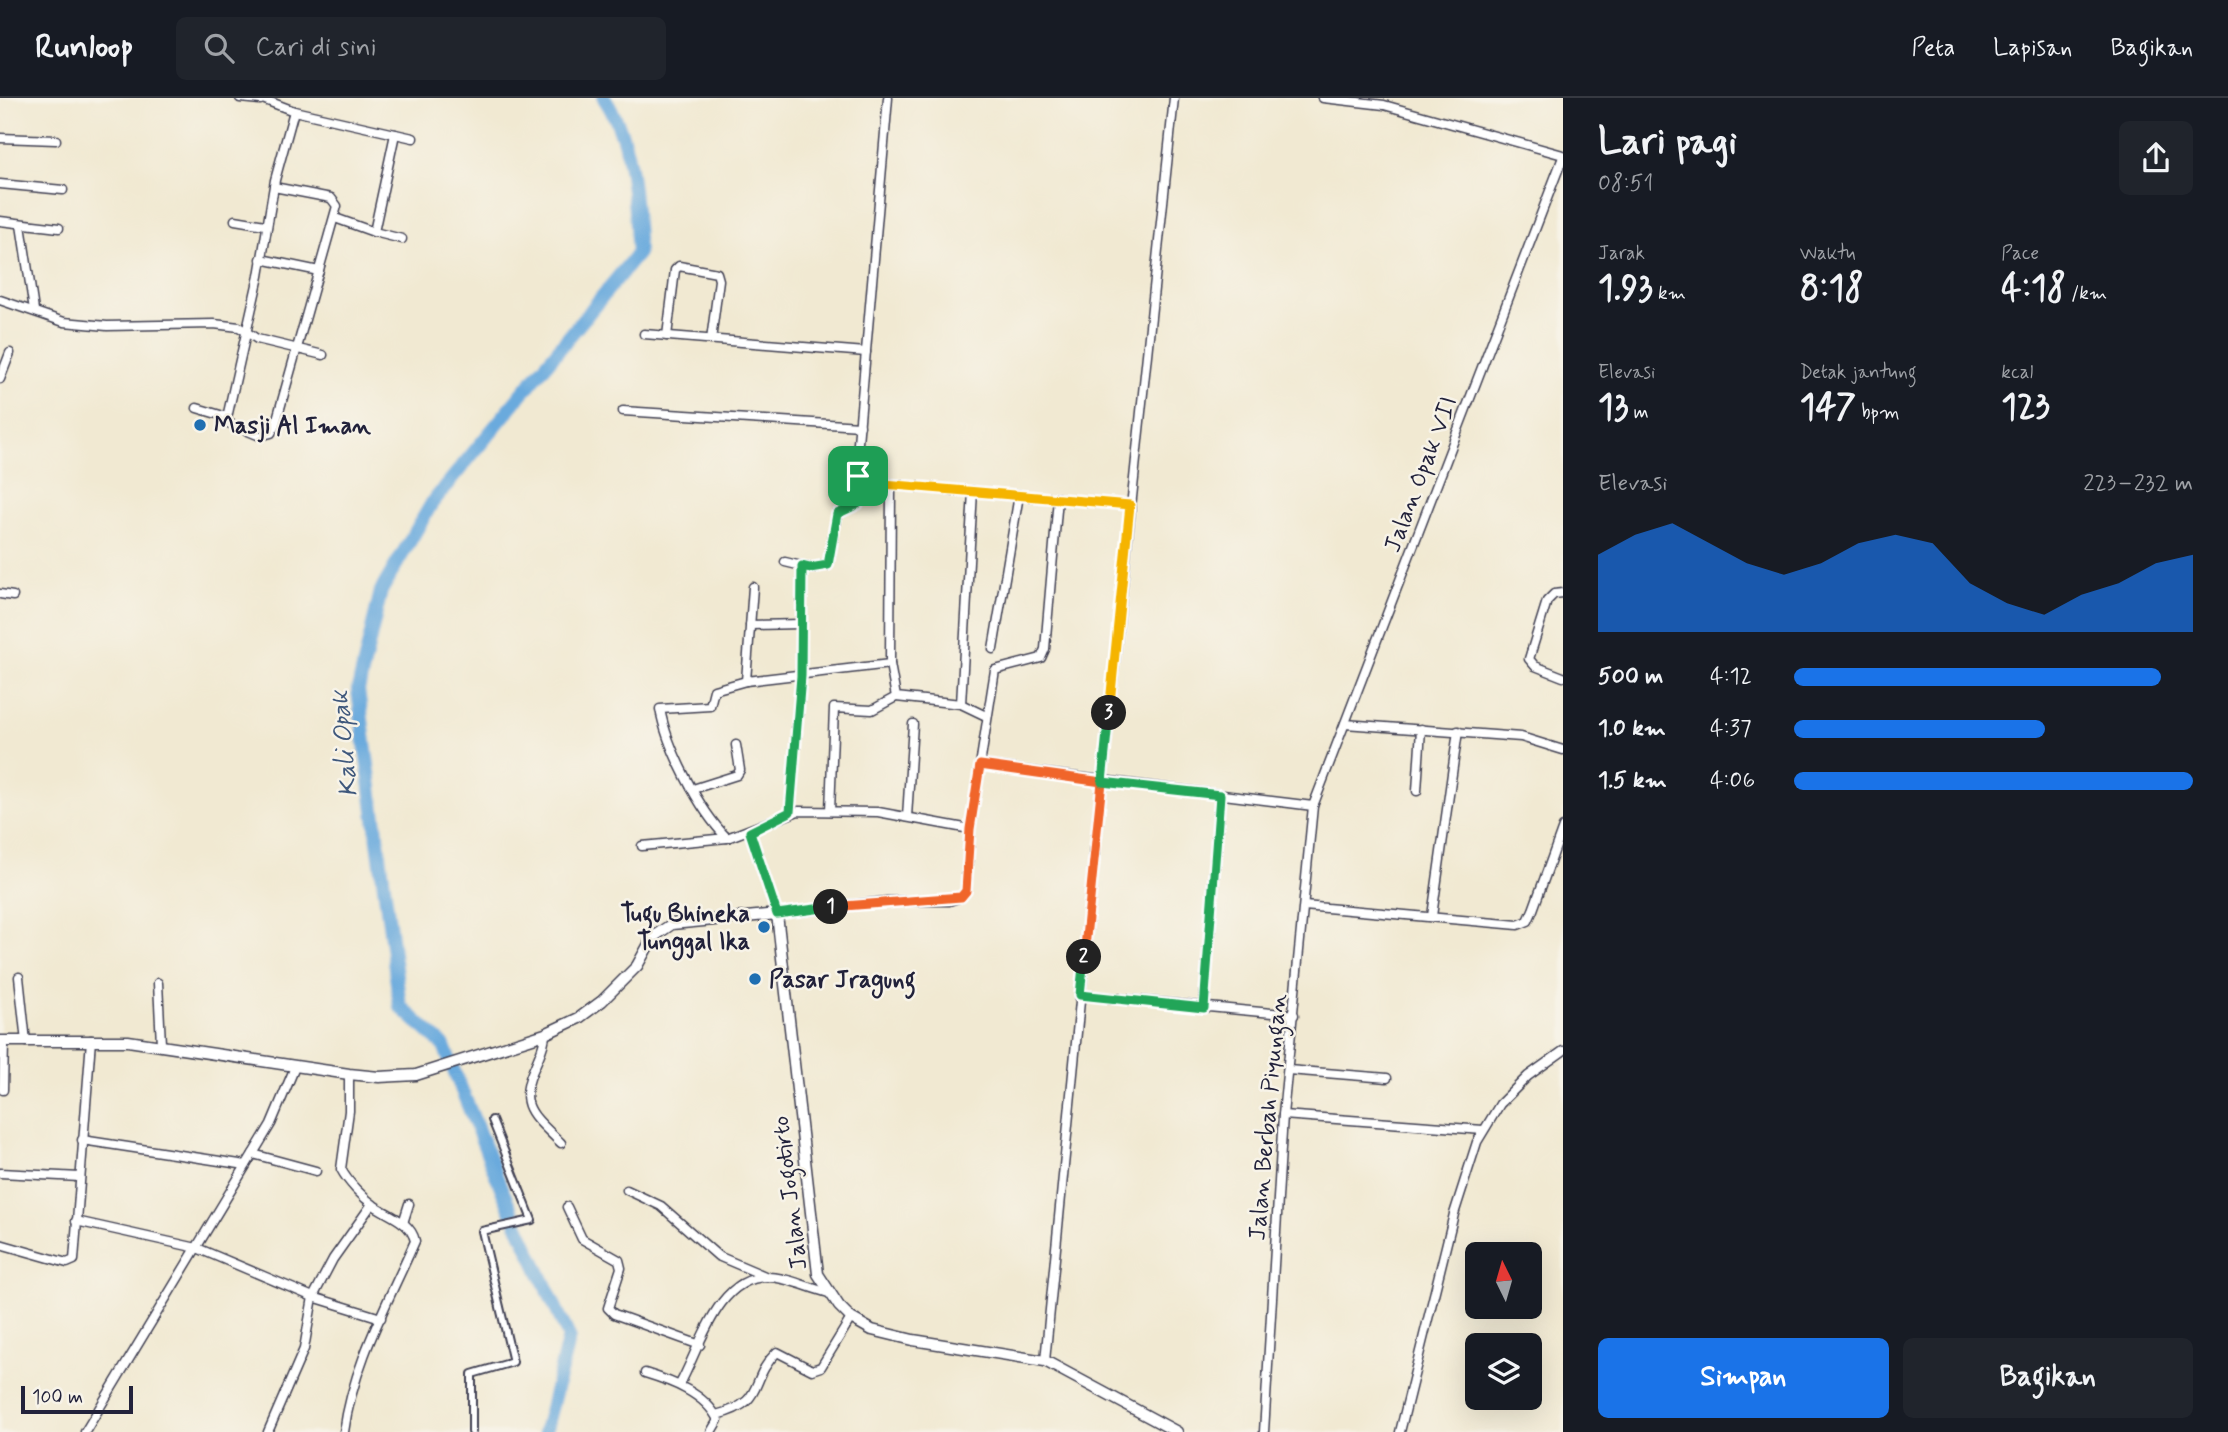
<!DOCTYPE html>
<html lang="id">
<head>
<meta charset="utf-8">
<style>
	body { margin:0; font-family:Mynerve,sans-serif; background:#20242c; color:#f1f3f6; height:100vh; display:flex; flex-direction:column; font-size:26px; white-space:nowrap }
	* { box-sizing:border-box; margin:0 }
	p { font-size:23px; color:#9ea1a6 }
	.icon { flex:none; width:38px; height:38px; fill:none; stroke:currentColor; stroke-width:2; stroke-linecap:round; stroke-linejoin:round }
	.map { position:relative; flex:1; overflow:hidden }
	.panel { display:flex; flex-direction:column; background:#171b24; width:665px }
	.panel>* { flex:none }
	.needle { width:46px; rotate:355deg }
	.tools { position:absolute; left:1465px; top:1144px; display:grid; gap:14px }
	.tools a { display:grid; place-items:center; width:77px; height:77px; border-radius:10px; background:#171b24; box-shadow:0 7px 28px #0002; font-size:35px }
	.scale { position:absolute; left:21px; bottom:18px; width:112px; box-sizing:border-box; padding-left:7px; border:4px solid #22223b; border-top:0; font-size:19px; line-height:24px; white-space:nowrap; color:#22223b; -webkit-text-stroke:5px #f7f3e8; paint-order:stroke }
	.pin { position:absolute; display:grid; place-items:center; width:60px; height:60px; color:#fff; margin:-30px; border-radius:14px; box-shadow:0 4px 10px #0006 }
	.km { position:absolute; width:35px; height:35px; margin:-18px; border-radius:50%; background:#222; color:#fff; font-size:19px; line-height:35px; text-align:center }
	.round { display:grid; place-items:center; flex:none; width:74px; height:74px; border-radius:10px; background:#20242c }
	.headline { display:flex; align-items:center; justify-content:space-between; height:119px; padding:0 35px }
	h1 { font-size:38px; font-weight:800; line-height:52px }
	.figures { display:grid; grid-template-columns:repeat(3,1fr); gap:10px; height:119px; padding:7px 35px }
	.figures div { display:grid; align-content:center }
	.figures b { font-size:35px; font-weight:800 }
	.figures small { font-size:19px; font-weight:400 }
	.figures p { font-size:19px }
	.chart { height:196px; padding:14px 35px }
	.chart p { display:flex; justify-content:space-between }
	.chart svg { width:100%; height:126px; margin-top:7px; fill:#1a73e8; opacity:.7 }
	.button { display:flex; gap:14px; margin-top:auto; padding:14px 35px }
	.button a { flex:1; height:80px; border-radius:10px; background:#1a73e8; color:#fff; font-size:28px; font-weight:800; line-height:80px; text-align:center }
	.button a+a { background:#20242c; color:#f1f3f6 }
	ul { padding:0 35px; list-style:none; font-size:23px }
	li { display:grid; grid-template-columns:112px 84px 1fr; align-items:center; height:52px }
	li i { height:18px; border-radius:9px; background:#1a73e8 }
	header { display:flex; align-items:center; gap:42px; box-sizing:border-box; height:98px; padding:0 35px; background:#171b24; border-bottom:2px solid #363941 }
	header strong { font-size:33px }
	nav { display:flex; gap:38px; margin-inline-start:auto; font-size:24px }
	.search { width:490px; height:63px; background:#20242c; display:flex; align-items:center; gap:18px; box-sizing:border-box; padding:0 24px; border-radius:10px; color:#9ea1a6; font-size:26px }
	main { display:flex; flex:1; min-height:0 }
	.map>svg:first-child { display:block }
</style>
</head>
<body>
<header>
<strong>Runloop</strong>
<div class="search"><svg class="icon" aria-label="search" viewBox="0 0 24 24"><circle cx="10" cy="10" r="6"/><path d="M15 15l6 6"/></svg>Cari di sini</div>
<nav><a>Peta</a><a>Lapisan</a><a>Bagikan</a></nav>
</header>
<main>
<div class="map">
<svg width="1563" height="1334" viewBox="0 0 1563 1334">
	<rect width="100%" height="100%" fill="#f7f3e8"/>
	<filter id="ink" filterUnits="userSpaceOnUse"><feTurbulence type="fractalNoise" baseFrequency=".0143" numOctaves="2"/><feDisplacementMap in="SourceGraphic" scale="14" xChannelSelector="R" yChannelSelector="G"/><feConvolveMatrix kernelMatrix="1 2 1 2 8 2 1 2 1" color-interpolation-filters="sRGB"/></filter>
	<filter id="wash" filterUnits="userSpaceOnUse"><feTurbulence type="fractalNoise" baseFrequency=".00686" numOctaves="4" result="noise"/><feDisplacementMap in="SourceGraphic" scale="28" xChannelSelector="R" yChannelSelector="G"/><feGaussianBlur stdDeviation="1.57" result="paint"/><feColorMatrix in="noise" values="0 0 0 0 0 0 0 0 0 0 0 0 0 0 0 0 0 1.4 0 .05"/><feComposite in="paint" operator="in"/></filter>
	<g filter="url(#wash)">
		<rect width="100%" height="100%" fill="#f1e9d2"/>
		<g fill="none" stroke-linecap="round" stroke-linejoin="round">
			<path stroke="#6baadd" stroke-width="14" d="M545,1334L569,1239L502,1092L444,948L400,908L358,592L381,493L432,405L638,155C634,103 634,44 604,0"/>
		</g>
	</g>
	<g filter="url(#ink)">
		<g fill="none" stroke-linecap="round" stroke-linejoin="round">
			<g stroke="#414052" stroke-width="10">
				<path id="pedestrian" d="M472,1334V1276L513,1264L482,1133L532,1122L492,1022"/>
			</g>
			<g stroke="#414052" stroke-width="11">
				<g id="minor">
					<path d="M240,0L260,2"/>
					<path d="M260,0L294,13L413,40"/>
					<path d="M888,0L856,368L862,383L872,385L1130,407"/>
					<path d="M1323,0L1384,7L1563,57"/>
					<path d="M395,36L374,134L402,141"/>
					<path d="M0,40L56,42"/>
					<path d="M0,86L63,92"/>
					<path d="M274,89L331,100L337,108L275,328L271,335L260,338L226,324L259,178L275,82L294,13"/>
					<path d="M335,120L374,134"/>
					<path d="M235,122L265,127"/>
					<path d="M0,123L59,130"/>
					<path d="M21,127L34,212"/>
					<path d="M261,161L319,173"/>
					<path d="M0,202L64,224L107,228L214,226L239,229L257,241L323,257"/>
					<path d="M644,236L866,254"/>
					<path d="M667,238L675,172L679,168L717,175L719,182L711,242"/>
					<path d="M0,281L10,255"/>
					<path d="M197,310L227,319"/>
					<path d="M623,313L860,328"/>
					<path d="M891,386L890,566L896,599L961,606L986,618"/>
					<path d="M785,464L810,470L828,467L837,416L858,406V378"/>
					<path d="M1563,495L1554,496L1547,503L1529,561L1535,568L1563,579"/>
					<path d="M0,496L13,498"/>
					<path d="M750,527L801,526"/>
					<path d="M993,551L1019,397"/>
					<path d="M890,566L746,583L714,592L710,608L660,611C667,650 699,712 727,740L798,713L878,714L970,731"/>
					<path d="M746,583L753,489"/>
					<path d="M961,606L973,393"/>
					<path d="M1345,626L1521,639L1563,652"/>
					<path d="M980,667L1313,708"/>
					<path d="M693,691L737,677L740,672L736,647"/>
					<path d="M1417,693L1421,631"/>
					<path d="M830,713L834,610L872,612L896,599"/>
					<path d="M790,714L801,578L802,468"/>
					<path d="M907,719L913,626"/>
					<path d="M750,734L777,816L887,803H949L961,799L966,793L970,731L995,572L1041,560L1045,551L1058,400"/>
					<path d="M642,748L727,740"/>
					<path d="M1304,808L1518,827L1528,823L1533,812L1563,729"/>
					<path d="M1432,818L1458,633"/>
					<path d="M19,879L26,944"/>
					<path d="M158,885L161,946"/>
					<path d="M1080,897L1294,917"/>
					<path d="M1204,910L1220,697"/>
					<path d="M545,936C545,947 539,958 535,968C516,1008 533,1017 561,1045"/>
					<path d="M1288,972L1387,980"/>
					<path d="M3,992L4,943"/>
					<path d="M1283,1017L1483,1032"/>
					<path d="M82,1042L246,1067"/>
					<path d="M253,1056L316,1073"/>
					<path d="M0,1075L80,1079"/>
					<path d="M627,1092L661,1108L718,1158L765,1178"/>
					<path d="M567,1109L582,1141L619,1162L621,1170L608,1210L614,1216L700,1247"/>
					<path d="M76,1123L197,1150L313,1199L381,1220"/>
					<path d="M403,1125L409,1106"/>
					<path d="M0,1146L67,1165L74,1162L91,942"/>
					<path d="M1045,1263L1092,780L1174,0"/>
					<path d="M645,1275C671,1283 705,1295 718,1322L711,1334"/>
					<path d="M680,1286C700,1250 717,1179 767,1179C787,1179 809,1190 829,1195"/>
					<path d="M716,1317C768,1304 747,1283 777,1254L812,1272L821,1269L851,1220"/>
					<path d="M85,1334L271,1026L295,969"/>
					<path d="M268,1334L304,1251L313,1199L333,1161L372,1106"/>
					<path d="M344,1334C353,1266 388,1205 415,1143C411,1124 390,1118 375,1108C362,1099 348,1084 341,1071L349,1013V976"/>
					<path d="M1264,1334L1283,1017L1313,708L1563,59"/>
					<path d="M1400,1334L1454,1116L1477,1044L1500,1006L1528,978L1563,953"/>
				</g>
			</g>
			<g stroke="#414052" stroke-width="13">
				<path id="tertiary" d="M0,943H128L349,976L379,979L416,977L545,936L579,920L602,903L637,868L653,839L672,826L777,816L818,1176L839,1208L851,1220L872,1232L913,1242L1045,1263L1177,1334"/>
			</g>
			<use href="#pedestrian" stroke="#fff" stroke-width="6"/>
			<use href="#minor" stroke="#fff" stroke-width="8"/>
			<use href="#tertiary" stroke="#fff" stroke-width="10"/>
		</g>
	</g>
	<g fill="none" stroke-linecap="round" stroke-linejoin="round" filter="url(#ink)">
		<g stroke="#fff" stroke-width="14">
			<path id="split-1" d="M831,809L777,816L750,734L790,714L801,578L802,468L810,470L828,467L837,416L858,406V378"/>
		</g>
		<g stroke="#fff" stroke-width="14">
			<path id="split-2" d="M831,809L961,799L966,793L970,731L980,667L1102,684L1084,859"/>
		</g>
		<g stroke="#fff" stroke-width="14">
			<path id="split-3" d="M1084,859L1080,897L1204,910L1220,697L1102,684L1109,615"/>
		</g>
		<g stroke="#fff" stroke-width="14">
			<path id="split-4" d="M858,378L862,383L872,385L1130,407L1109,615"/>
		</g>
		<use href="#split-1" stroke="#22a559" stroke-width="9"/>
		<use href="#split-2" stroke="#f0652b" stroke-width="9"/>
		<use href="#split-3" stroke="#22a559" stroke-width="9"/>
		<use href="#split-4" stroke="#f5b400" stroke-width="9"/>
	</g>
	<g fill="#1f6fb2" stroke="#f7f3e8" stroke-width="2.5">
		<circle cx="200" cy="327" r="7"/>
		<circle cx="764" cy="829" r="7"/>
		<circle cx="755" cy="881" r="7"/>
	</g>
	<g text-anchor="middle" stroke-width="5" stroke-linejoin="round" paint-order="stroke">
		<g font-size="24" font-weight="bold" fill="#22223b" stroke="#f7f3e8" text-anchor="start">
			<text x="214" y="335">Masji Al Iman</text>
			<text x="750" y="823" text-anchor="end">Tugu Bhineka<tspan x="750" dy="28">Tunggal Ika</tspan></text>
			<text x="769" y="889">Pasar Jragung</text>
		</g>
		<g font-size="24" fill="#22223b" stroke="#f7f3e8">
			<text transform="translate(1420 376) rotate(-69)" y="8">Jalan Opak VII</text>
			<text transform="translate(1267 1019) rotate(-85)" y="8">Jalan Berbah Piyungan</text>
			<text transform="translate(789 1095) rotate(-97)" y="8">Jalan Jogotirto</text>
		</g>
		<g font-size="26" font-style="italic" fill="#3f587c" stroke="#f7f3e8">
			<text transform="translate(343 646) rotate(-95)" y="9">Kali Opak</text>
		</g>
	</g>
</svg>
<div class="tools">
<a><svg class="needle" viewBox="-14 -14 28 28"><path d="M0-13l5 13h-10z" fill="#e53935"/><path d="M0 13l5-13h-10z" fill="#9ea1a6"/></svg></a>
<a><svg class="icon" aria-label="layers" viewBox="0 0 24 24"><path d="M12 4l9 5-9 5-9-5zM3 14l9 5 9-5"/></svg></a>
</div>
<div class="scale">100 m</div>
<div class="pin" style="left:858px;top:378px;background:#1e9e55"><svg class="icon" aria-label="arrive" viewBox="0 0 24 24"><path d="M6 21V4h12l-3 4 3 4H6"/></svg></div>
<b class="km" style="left:831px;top:809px">1</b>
<b class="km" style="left:1084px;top:859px">2</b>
<b class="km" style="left:1109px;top:615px">3</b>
</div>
<section class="panel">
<div class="headline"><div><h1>Lari pagi</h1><p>08:51</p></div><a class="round"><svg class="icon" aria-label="share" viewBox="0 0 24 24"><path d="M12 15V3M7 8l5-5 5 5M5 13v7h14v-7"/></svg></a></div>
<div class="figures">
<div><p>Jarak</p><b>1.93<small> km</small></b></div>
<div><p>Waktu</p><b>8:18</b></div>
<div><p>Pace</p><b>4:18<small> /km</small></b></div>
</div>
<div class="figures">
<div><p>Elevasi</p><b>13<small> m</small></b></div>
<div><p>Detak jantung</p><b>147<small> bpm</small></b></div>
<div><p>kcal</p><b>123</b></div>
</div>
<div class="chart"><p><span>Elevasi</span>223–232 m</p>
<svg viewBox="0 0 160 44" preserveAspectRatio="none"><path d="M0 44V17L10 10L20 6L30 13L40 20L50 24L60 20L70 13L80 10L90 13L100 27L110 34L120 38L130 31L140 27L150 20L160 17V44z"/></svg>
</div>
<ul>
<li><b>500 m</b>4:12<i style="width:92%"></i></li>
<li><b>1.0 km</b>4:37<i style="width:63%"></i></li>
<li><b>1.5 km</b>4:06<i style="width:100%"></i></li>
</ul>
<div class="button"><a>Simpan</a><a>Bagikan</a></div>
</section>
</main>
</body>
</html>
